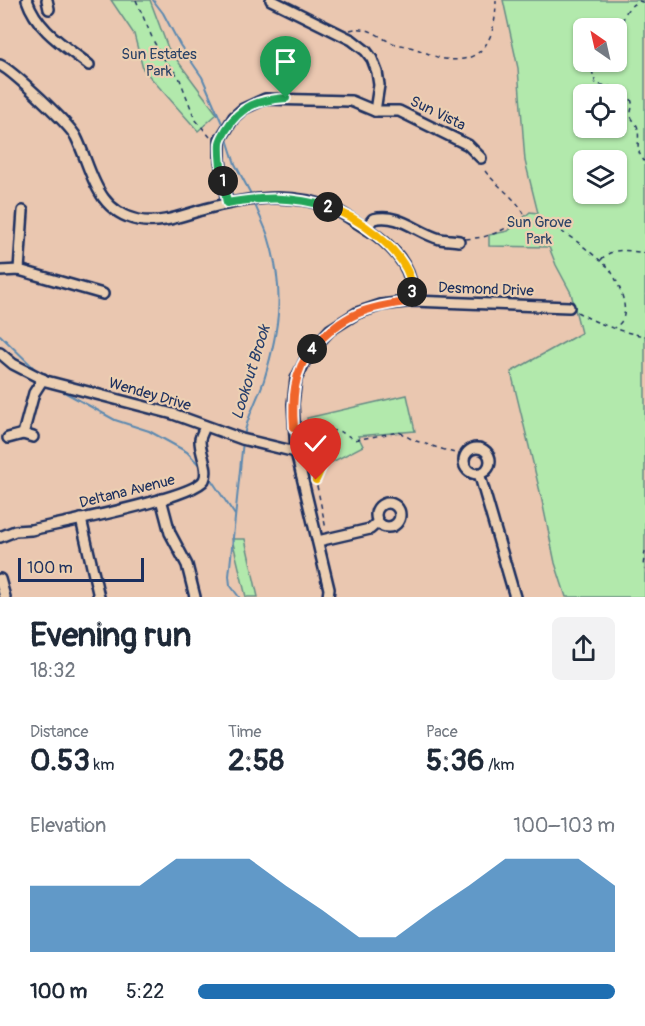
<!DOCTYPE html>
<html lang="en">
<head>
<meta charset="utf-8">
<style>
	body { margin:0; font-family:Pangolin,sans-serif; background:#f2f2f3; color:#1f2937; height:100vh; display:flex; flex-direction:column; font-size:22px; white-space:nowrap }
	* { box-sizing:border-box; margin:0 }
	p { font-size:20px; color:#747a83 }
	.icon { flex:none; width:33px; height:33px; fill:none; stroke:currentColor; stroke-width:2; stroke-linecap:round; stroke-linejoin:round }
	.map { position:relative; height:597px; overflow:hidden }
	.sheet { display:flex; flex-direction:column; background:#fff; flex:1 }
	.sheet>* { flex:none }
	.needle { width:39px; rotate:326deg }
	.tools { position:absolute; left:573px; top:18px; display:grid; gap:12px }
	.tools a { display:grid; place-items:center; width:54px; height:54px; border-radius:9px; background:#fff; box-shadow:0 2px 4px #0004; font-size:30px }
	.scale { position:absolute; left:18px; bottom:15px; width:126px; box-sizing:border-box; padding-left:6px; border:3px solid #1b2f5e; border-top:0; font-size:16px; line-height:21px; white-space:nowrap; color:#1b2f5e; -webkit-text-stroke:4px #eccfb2; paint-order:stroke }
	.pin { position:absolute; display:grid; place-items:center; width:51px; height:51px; color:#fff; margin:-62px -26px; border-radius:50% 50% 50% 0; rotate:-45deg; box-shadow:0 0 6px #0007 }
	.pin .icon { rotate:45deg }
	.km { position:absolute; width:30px; height:30px; margin:-15px; border-radius:50%; background:#222; color:#fff; font-size:16px; line-height:30px; text-align:center }
	.round { display:grid; place-items:center; flex:none; width:63px; height:63px; border-radius:9px; background:#f2f2f3 }
	.summary { display:flex; align-items:center; justify-content:space-between; height:102px; padding:0 30px }
	h1 { font-size:33px; font-weight:800; line-height:45px }
	.stats { display:grid; grid-template-columns:repeat(3,1fr); gap:9px; height:102px; padding:6px 30px }
	.stats div { display:grid; align-content:center }
	.stats b { font-size:30px; font-weight:800 }
	.stats small { font-size:16px; font-weight:400 }
	.stats p { font-size:16px }
	.chart { height:168px; padding:12px 30px }
	.chart p { display:flex; justify-content:space-between }
	.chart svg { width:100%; height:108px; margin-top:6px; fill:#1f6fb2; opacity:.7 }
	ul { padding:0 30px; list-style:none; font-size:20px }
	li { display:grid; grid-template-columns:96px 72px 1fr; align-items:center; height:45px }
	li i { height:15px; border-radius:8px; background:#1f6fb2 }
	.map>svg:first-child { display:block }
</style>
</head>
<body>
<div class="map">
<svg width="645" height="597" viewBox="0 0 645 597">
	<rect width="100%" height="100%" fill="#eac7b0"/>
	<filter id="ink" filterUnits="userSpaceOnUse"><feTurbulence type="fractalNoise" baseFrequency=".0167" numOctaves="2"/><feDisplacementMap in="SourceGraphic" scale="12" xChannelSelector="R" yChannelSelector="G"/><feConvolveMatrix kernelMatrix="1 2 1 2 8 2 1 2 1" color-interpolation-filters="sRGB"/></filter>
	<g filter="url(#ink)">
		<g fill="#b2e9ac" stroke="#668c85" stroke-width="1.5" fill-rule="evenodd">
			<path d="M111,0H150L168,48L217,114L198,131L143,69L134,34Z"/>
			<path d="M503,0H645V597H566L555,563L541,496L511,372L581,333L571,293L556,265L549,247L489,246V235L508,231L530,212L538,213L525,161L518,68ZM584,28H616V62H584ZM584,94H616V128H584ZM584,160H616V194H584Z"/>
			<path d="M407,395L415,431L358,436L363,446L319,469L307,418Z"/>
			<path d="M232,539H245L258,597H246Z"/>
		</g>
		<g fill="none" stroke-linecap="round" stroke-linejoin="round">
			<g stroke="#5c89b0" stroke-width="2">
				<path d="M153,0L163,13L180,45L202,77L224,128"/>
				<path d="M226,136L235,164L252,196"/>
				<path d="M0,335L39,373"/>
				<path d="M57,388L115,420L149,431L187,452L202,468"/>
				<path d="M244,436C247,416 258,399 264,380C280,327 285,290 268,236C264,224 258,213 254,202"/>
				<path d="M208,475L235,515"/>
				<path d="M239,597L230,585L229,576L243,441"/>
			</g>
			<g stroke="#1b2f5e" stroke-width="14">
				<g id="street">
					<path d="M27,0C37,30 65,46 89,65"/>
					<path d="M47,0L49,9"/>
					<path d="M271,0L352,40L366,51L372,59L377,72L379,85L375,111"/>
					<path d="M0,65C13,71 69,124 76,137C92,169 95,211 138,220C160,225 183,215 205,209C246,198 293,191 334,209C344,214 353,220 362,226C381,237 404,256 410,279C412,286 412,294 413,301"/>
					<path d="M227,203L220,160V140L234,117L243,109L265,99L351,101L375,111H399L468,145L481,158"/>
					<path d="M366,228L373,219C401,213 415,232 440,239C446,240 453,240 459,241"/>
					<path d="M19,270L23,211"/>
					<path d="M0,271L19,270L103,294"/>
					<path d="M0,353L13,364L46,381L173,414L242,439L296,452"/>
					<path d="M23,434L34,393L43,379"/>
					<path d="M8,438L23,434L33,437"/>
					<circle cx="477" cy="461" r="13"/>
					<path d="M479,473L515,597"/>
					<path d="M161,499L170,533L187,565L195,597"/>
					<circle cx="388" cy="515" r="12"/>
					<path d="M81,519L99,597"/>
					<path d="M0,537L15,531L31,530C58,524 193,498 204,480C210,469 199,452 200,439C201,435 204,430 205,426"/>
					<path d="M318,541L370,529L378,522"/>
					<path d="M0,579L5,597"/>
					<path d="M328,597L329,589L296,452L293,404L296,379L309,353L330,330L357,313L381,305L413,301L569,307"/>
				</g>
			</g>
			<g stroke="#1b2f5e" stroke-width="1.5" stroke-dasharray="4.5 4.5" stroke-linecap="butt">
				<path d="M136,0L154,42L164,59L179,77L195,119L210,137"/>
				<path d="M350,30C368,25 377,36 392,43C398,45 404,45 410,47C422,50 433,57 445,59C486,65 496,34 496,0"/>
				<path d="M616,38C625,24 620,10 639,1L645,3"/>
				<path d="M595,62L592,71L596,84C607,87 630,86 632,103C633,107 631,109 631,113C630,120 638,123 638,130C640,144 634,149 645,162"/>
				<path d="M616,94L617,88"/>
				<path d="M485,171C499,189 521,200 528,223"/>
				<path d="M466,239C474,238 482,238 489,235C498,233 506,227 515,225C553,215 582,246 608,267C617,278 631,309 621,322C619,325 616,326 614,328"/>
				<path d="M601,260C612,246 630,251 645,253"/>
				<path d="M577,312C598,324 621,332 645,336"/>
				<path d="M304,431C319,437 326,429 337,431C343,432 349,436 354,440L399,432L413,440L464,456"/>
				<path d="M324,434L321,445L323,466L316,481L326,529"/>
				<path d="M645,551L643,566L645,570"/>
			</g>
			<use href="#street" stroke="#eccfb2" stroke-width="9"/>
		</g>
	</g>
	<g fill="none" stroke-linecap="round" stroke-linejoin="round" filter="url(#ink)">
		<g stroke="#fff" stroke-width="12">
			<path id="split-1" d="M223,181C221,168 219,155 220,143C221,138 224,134 226,130C240,105 260,100 286,98"/>
		</g>
		<g stroke="#fff" stroke-width="12">
			<path id="split-2" d="M223,181L227,203C262,197 294,196 328,207"/>
		</g>
		<g stroke="#fff" stroke-width="12">
			<path id="split-3" d="M328,207C357,217 400,247 410,278C411,282 411,288 412,292"/>
		</g>
		<g stroke="#fff" stroke-width="12">
			<path id="split-4" d="M312,349C344,313 366,307 413,301L412,292"/>
		</g>
		<g stroke="#fff" stroke-width="12">
			<path id="split-5" d="M312,349C293,371 292,401 294,428L308,433L324,434L321,445"/>
		</g>
		<g stroke="#fff" stroke-width="12">
			<path id="split-6" d="M316,480L322,466L321,445"/>
		</g>
		<use href="#split-1" stroke="#22a559" stroke-width="8"/>
		<use href="#split-2" stroke="#22a559" stroke-width="8"/>
		<use href="#split-3" stroke="#f5b400" stroke-width="8"/>
		<use href="#split-4" stroke="#f0652b" stroke-width="8"/>
		<use href="#split-5" stroke="#f0652b" stroke-width="8"/>
		<use href="#split-6" stroke="#f5b400" stroke-width="8"/>
	</g>
	<g text-anchor="middle" stroke-width="4.5" stroke-linejoin="round" paint-order="stroke">
		<g font-size="15" fill="#2a4266" stroke="#eccfb2">
			<text x="159" y="59">Sun Estates<tspan x="159" dy="17">Park</tspan></text>
			<text x="539" y="227">Sun Grove<tspan x="539" dy="17">Park</tspan></text>
		</g>
		<g font-size="15" fill="#1b2f5e" stroke="#eccfb2">
			<text transform="translate(438 113) rotate(26)" y="5">Sun Vista</text>
			<text transform="translate(486 289) rotate(2)" y="5">Desmond Drive</text>
			<text transform="translate(150 394) rotate(16)" y="5">Wendey Drive</text>
			<text transform="translate(127 491) rotate(-14)" y="5">Deltana Avenue</text>
		</g>
		<g font-size="16" font-style="italic" fill="#263e6c" stroke="#eccfb2">
			<text transform="translate(250 372) rotate(-73)" y="6">Lookout Brook</text>
		</g>
	</g>
</svg>
<div class="tools">
<a><svg class="needle" viewBox="-14 -14 28 28"><path d="M0-13l5 13h-10z" fill="#e53935"/><path d="M0 13l5-13h-10z" fill="#747a83"/></svg></a>
<a><svg class="icon" aria-label="locate" viewBox="0 0 24 24"><circle cx="12" cy="12" r="6"/><path d="M12 2v4M12 18v4M2 12h4M18 12h4"/></svg></a>
<a><svg class="icon" aria-label="layers" viewBox="0 0 24 24"><path d="M12 4l9 5-9 5-9-5zM3 14l9 5 9-5"/></svg></a>
</div>
<div class="scale">100 m</div>
<div class="pin" style="left:286px;top:98px;background:#1e9e55"><svg class="icon" aria-label="arrive" viewBox="0 0 24 24"><path d="M6 21V4h12l-3 4 3 4H6"/></svg></div>
<div class="pin" style="left:316px;top:480px;background:#d93025"><svg class="icon" aria-label="check" viewBox="0 0 24 24"><path d="M5 12l5 5 9-10"/></svg></div>
<b class="km" style="left:223px;top:181px">1</b>
<b class="km" style="left:328px;top:207px">2</b>
<b class="km" style="left:412px;top:292px">3</b>
<b class="km" style="left:312px;top:349px">4</b>
</div>
<section class="sheet">
<div class="summary"><div><h1>Evening run</h1><p>18:32</p></div><a class="round"><svg class="icon" aria-label="share" viewBox="0 0 24 24"><path d="M12 15V3M7 8l5-5 5 5M5 13v7h14v-7"/></svg></a></div>
<div class="stats">
<div><p>Distance</p><b>0.53<small> km</small></b></div>
<div><p>Time</p><b>2:58</b></div>
<div><p>Pace</p><b>5:36<small> /km</small></b></div>
</div>
<div class="chart"><p><span>Elevation</span>100–103 m</p>
<svg viewBox="0 0 160 44" preserveAspectRatio="none"><path d="M0 44V17L10 17L20 17L30 17L40 6L50 6L60 6L70 17L80 27L90 38L100 38L110 27L120 17L130 6L140 6L150 6L160 17V44z"/></svg>
</div>
<ul>
<li><b>100 m</b>5:22<i style="width:100%"></i></li>
</ul>
</section>
</body>
</html>
